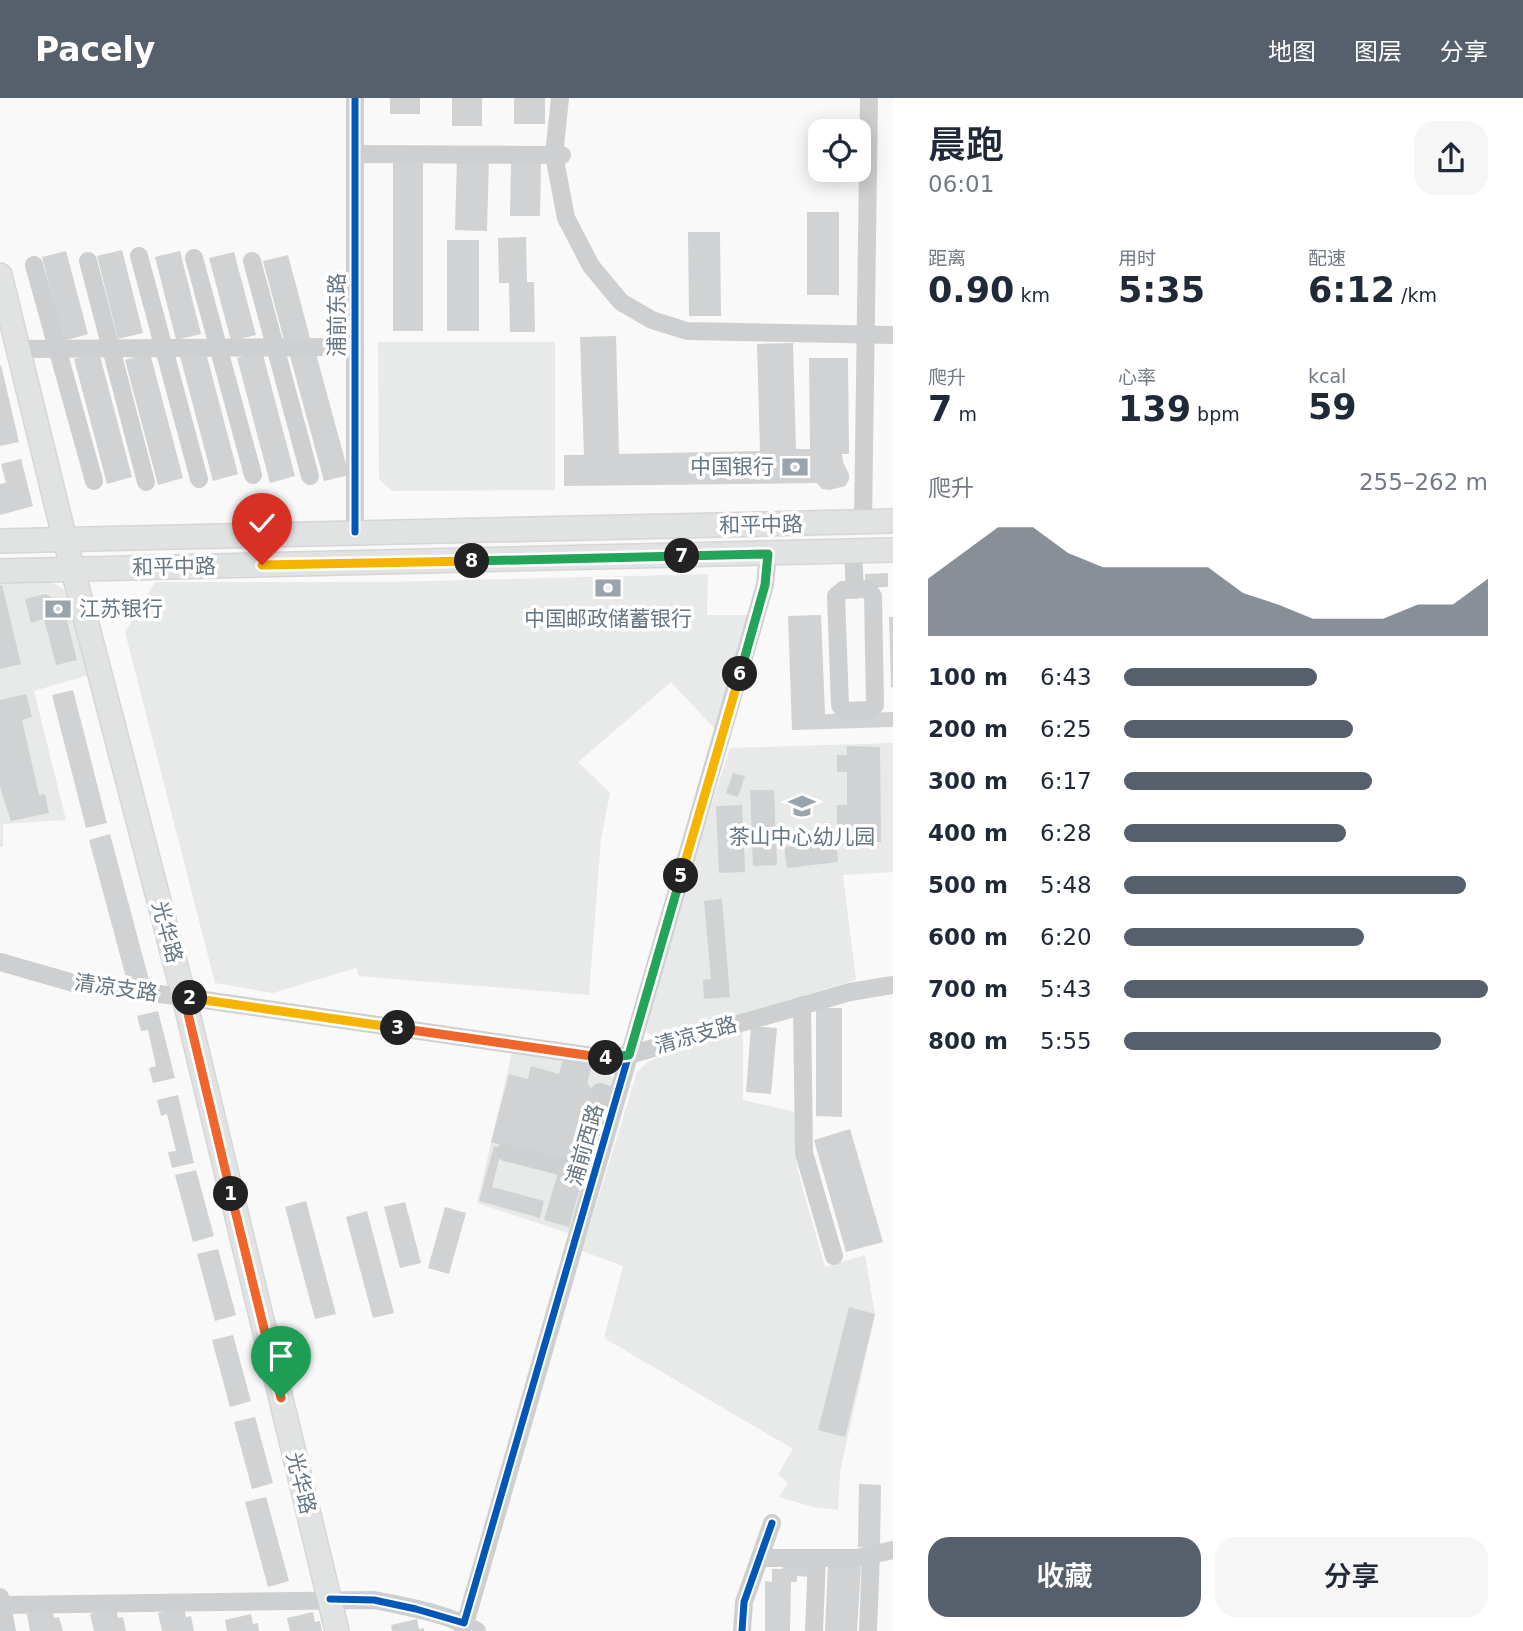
<!DOCTYPE html>
<html lang="zh">
<head>
<meta charset="utf-8">
<style>
	body { margin:0; font-family:"DejaVu Sans","Noto Sans SC",sans-serif; background:#f6f6f7; color:#1f2937; height:100vh; display:flex; flex-direction:column; font-size:26px; white-space:nowrap }
	* { box-sizing:border-box; margin:0 }
	p { font-size:23px; color:#747a83 }
	.icon { flex:none; width:38px; height:38px; fill:none; stroke:currentColor; stroke-width:2; stroke-linecap:round; stroke-linejoin:round }
	.map { position:relative; flex:1; overflow:hidden }
	.drawer { display:flex; flex-direction:column; background:#fff; width:630px }
	.drawer>* { flex:none }
	.controls { position:absolute; left:808px; top:21px; display:grid; gap:14px }
	.controls a { display:grid; place-items:center; width:63px; height:63px; border-radius:14px; background:#fff; box-shadow:0 4px 18px #0003; font-size:35px }
	.pin { position:absolute; display:grid; place-items:center; width:60px; height:60px; color:#fff; margin:-72px -30px; border-radius:50% 50% 50% 0; rotate:-45deg; box-shadow:0 0 7px #0007 }
	.pin .icon { rotate:45deg }
	.km { position:absolute; width:35px; height:35px; margin:-18px; border-radius:50%; background:#222; color:#fff; font-size:19px; line-height:35px; text-align:center }
	.round { display:grid; place-items:center; flex:none; width:74px; height:74px; border-radius:21px; background:#f6f6f7 }
	.head { display:flex; align-items:center; justify-content:space-between; height:119px; padding:0 35px }
	h1 { font-size:38px; font-weight:600; line-height:52px }
	.metrics { display:grid; grid-template-columns:repeat(3,1fr); gap:10px; height:119px; padding:7px 35px }
	.metrics div { display:grid; align-content:center }
	.metrics b { font-size:35px; font-weight:600 }
	.metrics small { font-size:19px; font-weight:400 }
	.metrics p { font-size:19px }
	.chart { height:196px; padding:14px 35px }
	.chart p { display:flex; justify-content:space-between }
	.chart svg { width:100%; height:126px; margin-top:7px; fill:#56606c; opacity:.7 }
	.button { display:flex; gap:14px; margin-top:auto; padding:14px 35px }
	.button a { flex:1; height:80px; border-radius:21px; background:#56606c; color:#fff; font-size:28px; font-weight:600; line-height:80px; text-align:center }
	.button a+a { background:#f6f6f7; color:#1f2937 }
	ul { padding:0 35px; list-style:none; font-size:23px }
	li { display:grid; grid-template-columns:112px 84px 1fr; align-items:center; height:52px }
	li i { height:18px; border-radius:9px; background:#56606c }
	header { display:flex; align-items:center; gap:42px; box-sizing:border-box; height:98px; padding:0 35px; background:#56606c; color:#fff }
	header strong { font-size:33px }
	nav { display:flex; gap:38px; margin-inline-start:auto; font-size:24px }
	main { display:flex; flex:1; min-height:0 }
	.map>svg:first-child { display:block }
</style>
</head>
<body>
<header>
<strong>Pacely</strong>
<nav><a>地图</a><a>图层</a><a>分享</a></nav>
</header>
<main>
<div class="map">
<svg width="893" height="1533" viewBox="0 0 893 1533">
	<rect width="100%" height="100%" fill="#f9f9f9"/>
	<g fill="#e8e9e9">
		<path d="M378,244H555V392L392,393L379,381Z"/>
		<path d="M708,476L707,517H748L715,631L671,584L578,664L610,695L601,741L589,897L359,878L356,870L273,895L215,885L125,534L155,484H385Z"/>
		<path d="M52,484L64,492L89,577L34,593L66,722L3,726V749H0V485Z"/>
		<path d="M893,645V774L843,777L856,882L657,941L646,934L682,796L730,650Z"/>
		<path d="M743,930V1002L800,1015L801,1042L797,1070L825,1169L865,1157L875,1216L840,1374L838,1412L814,1409L778,1399L788,1386L778,1376L793,1351L604,1240L623,1168L582,1153L637,974L649,963Z"/>
		<path d="M513,950L604,965L614,982L571,1136L477,1105Z"/>
	</g>
	<g fill="#d0d2d3">
		<rect x="390" y="0" width="30" height="16"/>
		<rect x="452" y="0" width="30" height="28"/>
		<rect x="514" y="0" width="31" height="26"/>
		<path d="M457,59L489,60L487,133L455,132Z"/>
		<path d="M511,61H541L540,118H510Z"/>
		<path d="M423,64V233H393V65Z"/>
		<rect x="807" y="114" width="32" height="83"/>
		<path d="M688,134H720L721,218H689Z"/>
		<path d="M526,139L527,184H534L535,234H510L509,185H499L498,140Z"/>
		<rect x="447" y="142" width="32" height="91"/>
		<path d="M122,152L143,235L118,241L97,158Z"/>
		<path d="M66,153L88,236L63,243L42,159Z"/>
		<path d="M180,153L201,236L176,242L155,159Z"/>
		<path d="M234,154L256,237L231,243L209,160Z"/>
		<path d="M288,157L310,240L285,246L263,163Z"/>
		<path d="M616,238L619,356L760,353L757,246L793,245L796,351H810L809,260H848L849,356H842L843,364L849,376V382L845,388L830,392L822,391L817,385L564,388V357H584L580,239Z"/>
		<path d="M205,251L238,376L213,383L180,258Z"/>
		<path d="M315,252L349,377L324,383L290,258Z"/>
		<path d="M262,253L295,378L270,385L237,260Z"/>
		<path d="M99,254L132,379L107,386L74,261Z"/>
		<path d="M150,255L183,380L158,387L125,262Z"/>
		<path d="M1,267L19,344L0,348V268Z"/>
		<path d="M21,361L33,408L0,417V386L6,385L1,366Z"/>
		<path d="M888,475V489L865,490V476Z"/>
		<path d="M2,487L21,566L0,571V488Z"/>
		<path d="M46,496L63,507L77,562L56,567L44,521L31,525L25,501Z"/>
		<path d="M821,517L825,616L893,614V629L792,632L788,518Z"/>
		<path d="M889,519H893V589H891Z"/>
		<path d="M73,592L107,725L86,730L52,597Z"/>
		<path d="M26,596L32,619L22,622L39,697L45,696L49,715L11,723L0,689V602Z"/>
		<path d="M847,648L880,649L881,744H846V727H837V707H847V674H837V657H847Z"/>
		<path d="M733,675L745,678L738,699L726,695Z"/>
		<path d="M750,692H774L777,767L753,768Z"/>
		<path d="M742,707L745,774L719,775L716,708Z"/>
		<path d="M110,736L149,882L128,887L89,742Z"/>
		<path d="M836,742L838,764L787,770L784,749Z"/>
		<path d="M722,801L730,899L704,901L703,882L711,881L704,803Z"/>
		<path d="M816,910H842V1019L816,1018Z"/>
		<path d="M158,913L175,980L153,985L149,970L156,968L148,932L141,933L137,918Z"/>
		<path d="M751,928L777,930L771,996L746,994Z"/>
		<path d="M564,959L592,967L587,985L592,991L594,999L576,1067L491,1044L509,976L528,981L531,968L559,976Z"/>
		<path d="M178,997L194,1065L172,1070L168,1054L176,1053L167,1016L161,1018L157,1002Z"/>
		<path d="M850,1031L883,1144L846,1154L814,1042Z"/>
		<path d="M494,1048L502,1050L492,1089L544,1103L540,1120L479,1103Z"/>
		<path d="M196,1072L214,1138L193,1144L175,1077Z"/>
		<path d="M558,1075L582,1082L569,1129L544,1122Z"/>
		<path d="M306,1103L336,1216L315,1221L285,1109Z"/>
		<path d="M405,1104L421,1165L400,1170L384,1109Z"/>
		<path d="M445,1109L466,1115L449,1176L428,1170Z"/>
		<path d="M367,1113L394,1215L373,1220L346,1119Z"/>
		<path d="M218,1151L236,1217L215,1223L197,1156Z"/>
		<path d="M849,1209L875,1216L845,1339L818,1332Z"/>
		<path d="M233,1237L251,1303L230,1309L212,1242Z"/>
		<path d="M255,1319L273,1385L252,1391L234,1324Z"/>
		<path d="M859,1386L881,1387L880,1450L858,1449Z"/>
		<path d="M266,1399L289,1483L268,1489L245,1404Z"/>
		<path d="M783,1465H811V1479L797,1478V1484H791L790,1533H765V1483L772,1484V1471H783Z"/>
		<path d="M828,1467L861,1469L857,1533H825Z"/>
		<path d="M184,1509L186,1519L191,1518L194,1533H162L158,1515Z"/>
		<path d="M52,1510L54,1520L59,1519L63,1533H30L27,1516Z"/>
		<path d="M116,1510L118,1520L123,1519L126,1533H94L90,1516Z"/>
		<path d="M313,1514L315,1524L320,1523L322,1533H290L287,1520Z"/>
		<path d="M251,1516L253,1526L258,1525L259,1533H227L225,1522Z"/>
		<path d="M417,1521L419,1531L424,1530V1533H392L391,1527Z"/>
	</g>
	<g fill="none" stroke-linecap="round" stroke-linejoin="round">
		<g stroke="#d5d6d7" stroke-width="26">
			<g id="major">
				<path d="M0,177L65,442L184,899L337,1533"/>
				<path d="M0,443L893,423"/>
				<path d="M0,473L893,452"/>
			</g>
		</g>
		<g stroke="#cecfd0" stroke-width="18">
			<path d="M355,0V434"/>
			<path d="M560,0L554,57L566,120L591,168L621,204L652,222L687,233L893,237"/>
			<path d="M355,56L562,57"/>
			<path d="M139,158L199,381"/>
			<path d="M194,160L253,377"/>
			<path d="M88,163L146,384"/>
			<path d="M252,163L310,378"/>
			<path d="M34,167L94,383"/>
			<path d="M18,251L355,249"/>
			<path d="M863,424L869,0"/>
			<path d="M853,454L855,492"/>
			<path d="M867,491L873,498L875,607L869,612L845,613L840,607L836,498L843,492Z"/>
			<path d="M0,864L77,886L184,899L606,960L629,957L850,894L893,887"/>
			<path d="M802,907L804,1055L834,1158"/>
			<path d="M505,1054L579,1073L600,994L616,1000"/>
			<path d="M760,1460H857L893,1452"/>
			<path d="M0,1499L7,1533"/>
			<path d="M3,1507L374,1502C408,1509 447,1515 477,1533"/>
			<path d="M463,1533L765,487L768,456"/>
			<path d="M742,1533L744,1504L772,1425"/>
			<path d="M814,1533L817,1460"/>
			<path d="M868,1533L871,1457"/>
		</g>
		<use href="#major" stroke="#e1e2e2" stroke-width="23"/>
		<g stroke="#fff" stroke-width="11">
			<g id="cycleway">
				<path d="M355,0V434"/>
				<path d="M330,1501L374,1502L416,1511L464,1525L765,487L768,456"/>
				<path d="M742,1533L744,1504L772,1425"/>
			</g>
		</g>
		<use href="#cycleway" stroke="#0057b8" stroke-width="7"/>
	</g>
	<g fill="none" stroke-linecap="round" stroke-linejoin="round">
		<g stroke="#fff" stroke-width="14">
			<path id="split-1" d="M231,1096L281,1300"/>
		</g>
		<g stroke="#fff" stroke-width="14">
			<path id="split-2" d="M190,900L184,899L231,1096"/>
		</g>
		<g stroke="#fff" stroke-width="14">
			<path id="split-3" d="M190,900L398,930"/>
		</g>
		<g stroke="#fff" stroke-width="14">
			<path id="split-4" d="M398,930L606,960"/>
		</g>
		<g stroke="#fff" stroke-width="14">
			<path id="split-5" d="M606,960L629,957L681,778"/>
		</g>
		<g stroke="#fff" stroke-width="14">
			<path id="split-6" d="M681,778L740,576"/>
		</g>
		<g stroke="#fff" stroke-width="14">
			<path id="split-7" d="M682,458L768,456L765,487L740,576"/>
		</g>
		<g stroke="#fff" stroke-width="14">
			<path id="split-8" d="M472,463L682,458"/>
		</g>
		<g stroke="#fff" stroke-width="14">
			<path id="split-9" d="M262,467L472,463"/>
		</g>
		<use href="#split-1" stroke="#f0652b" stroke-width="9"/>
		<use href="#split-2" stroke="#f0652b" stroke-width="9"/>
		<use href="#split-3" stroke="#f5b400" stroke-width="9"/>
		<use href="#split-4" stroke="#f0652b" stroke-width="9"/>
		<use href="#split-5" stroke="#22a559" stroke-width="9"/>
		<use href="#split-6" stroke="#f5b400" stroke-width="9"/>
		<use href="#split-7" stroke="#22a559" stroke-width="9"/>
		<use href="#split-8" stroke="#22a559" stroke-width="9"/>
		<use href="#split-9" stroke="#f5b400" stroke-width="9"/>
	</g>
	<defs>
		<g id="bank-bare" transform="scale(2.1)"><path d="M-6-4H6V4H-6ZM0-2.3a2.3 2.3 0 1 0 0 4.6a2.3 2.3 0 1 0 0-4.6Z" fill="#99a4ac" stroke="#fff" stroke-width="2.5" paint-order="stroke"/></g>
		<g id="school-bare" transform="scale(2.1)"><path d="M0-5L7-2L0 1L-7-2ZM-4 1L0 2.5L4 1V4Q0 6-4 4Z" fill="#99a4ac" stroke="#fff" stroke-width="2.5" paint-order="stroke"/></g>
	</defs>
	<g fill-rule="evenodd">
		<use href="#bank-bare" x="795" y="369"/>
		<use href="#bank-bare" x="608" y="490"/>
		<use href="#bank-bare" x="58" y="511"/>
		<use href="#school-bare" x="802" y="708"/>
	</g>
	<g text-anchor="middle" stroke-width="7" stroke-linejoin="round" paint-order="stroke">
		<g font-size="21" fill="#657683" stroke="#fff">
			<text transform="translate(337 217) rotate(-90)" y="7">浦前东路</text>
			<text transform="translate(761 427) rotate(-1)" y="7">和平中路</text>
			<text transform="translate(174 469) rotate(-1)" y="7">和平中路</text>
			<text transform="translate(167 834) rotate(75)" y="7">光华路</text>
			<text transform="translate(116 890) rotate(8)" y="7">清凉支路</text>
			<text transform="translate(696 937) rotate(-16)" y="7">清凉支路</text>
			<text transform="translate(585 1047) rotate(-74)" y="7">浦前西路</text>
			<text transform="translate(301 1385) rotate(76)" y="7">光华路</text>
		</g>
		<g font-size="21" fill="#657683" stroke="#fff">
			<text x="774" y="376" text-anchor="end">中国银行</text>
			<text x="79" y="518" text-anchor="start">江苏银行</text>
			<text x="608" y="528">中国邮政储蓄银行</text>
			<text x="802" y="746">茶山中心幼儿园</text>
		</g>
	</g>
</svg>
<div class="controls">
<a><svg class="icon" aria-label="locate" viewBox="0 0 24 24"><circle cx="12" cy="12" r="6"/><path d="M12 2v4M12 18v4M2 12h4M18 12h4"/></svg></a>
</div>
<div class="pin" style="left:281px;top:1300px;background:#1e9e55"><svg class="icon" aria-label="arrive" viewBox="0 0 24 24"><path d="M6 21V4h12l-3 4 3 4H6"/></svg></div>
<div class="pin" style="left:262px;top:467px;background:#d93025"><svg class="icon" aria-label="check" viewBox="0 0 24 24"><path d="M5 12l5 5 9-10"/></svg></div>
<b class="km" style="left:231px;top:1096px">1</b>
<b class="km" style="left:190px;top:900px">2</b>
<b class="km" style="left:398px;top:930px">3</b>
<b class="km" style="left:606px;top:960px">4</b>
<b class="km" style="left:681px;top:778px">5</b>
<b class="km" style="left:740px;top:576px">6</b>
<b class="km" style="left:682px;top:458px">7</b>
<b class="km" style="left:472px;top:463px">8</b>
</div>
<section class="drawer">
<div class="head"><div><h1>晨跑</h1><p>06:01</p></div><a class="round"><svg class="icon" aria-label="share" viewBox="0 0 24 24"><path d="M12 15V3M7 8l5-5 5 5M5 13v7h14v-7"/></svg></a></div>
<div class="metrics">
<div><p>距离</p><b>0.90<small> km</small></b></div>
<div><p>用时</p><b>5:35</b></div>
<div><p>配速</p><b>6:12<small> /km</small></b></div>
</div>
<div class="metrics">
<div><p>爬升</p><b>7<small> m</small></b></div>
<div><p>心率</p><b>139<small> bpm</small></b></div>
<div><p>kcal</p><b>59</b></div>
</div>
<div class="chart"><p><span>爬升</span>255–262 m</p>
<svg viewBox="0 0 160 44" preserveAspectRatio="none"><path d="M0 44V24L10 15L20 6L30 6L40 15L50 20L60 20L70 20L80 20L90 29L100 33L110 38L120 38L130 38L140 33L150 33L160 24V44z"/></svg>
</div>
<ul>
<li><b>100 m</b>6:43<i style="width:53%"></i></li>
<li><b>200 m</b>6:25<i style="width:63%"></i></li>
<li><b>300 m</b>6:17<i style="width:68%"></i></li>
<li><b>400 m</b>6:28<i style="width:61%"></i></li>
<li><b>500 m</b>5:48<i style="width:94%"></i></li>
<li><b>600 m</b>6:20<i style="width:66%"></i></li>
<li><b>700 m</b>5:43<i style="width:100%"></i></li>
<li><b>800 m</b>5:55<i style="width:87%"></i></li>
</ul>
<div class="button"><a>收藏</a><a>分享</a></div>
</section>
</main>
</body>
</html>
